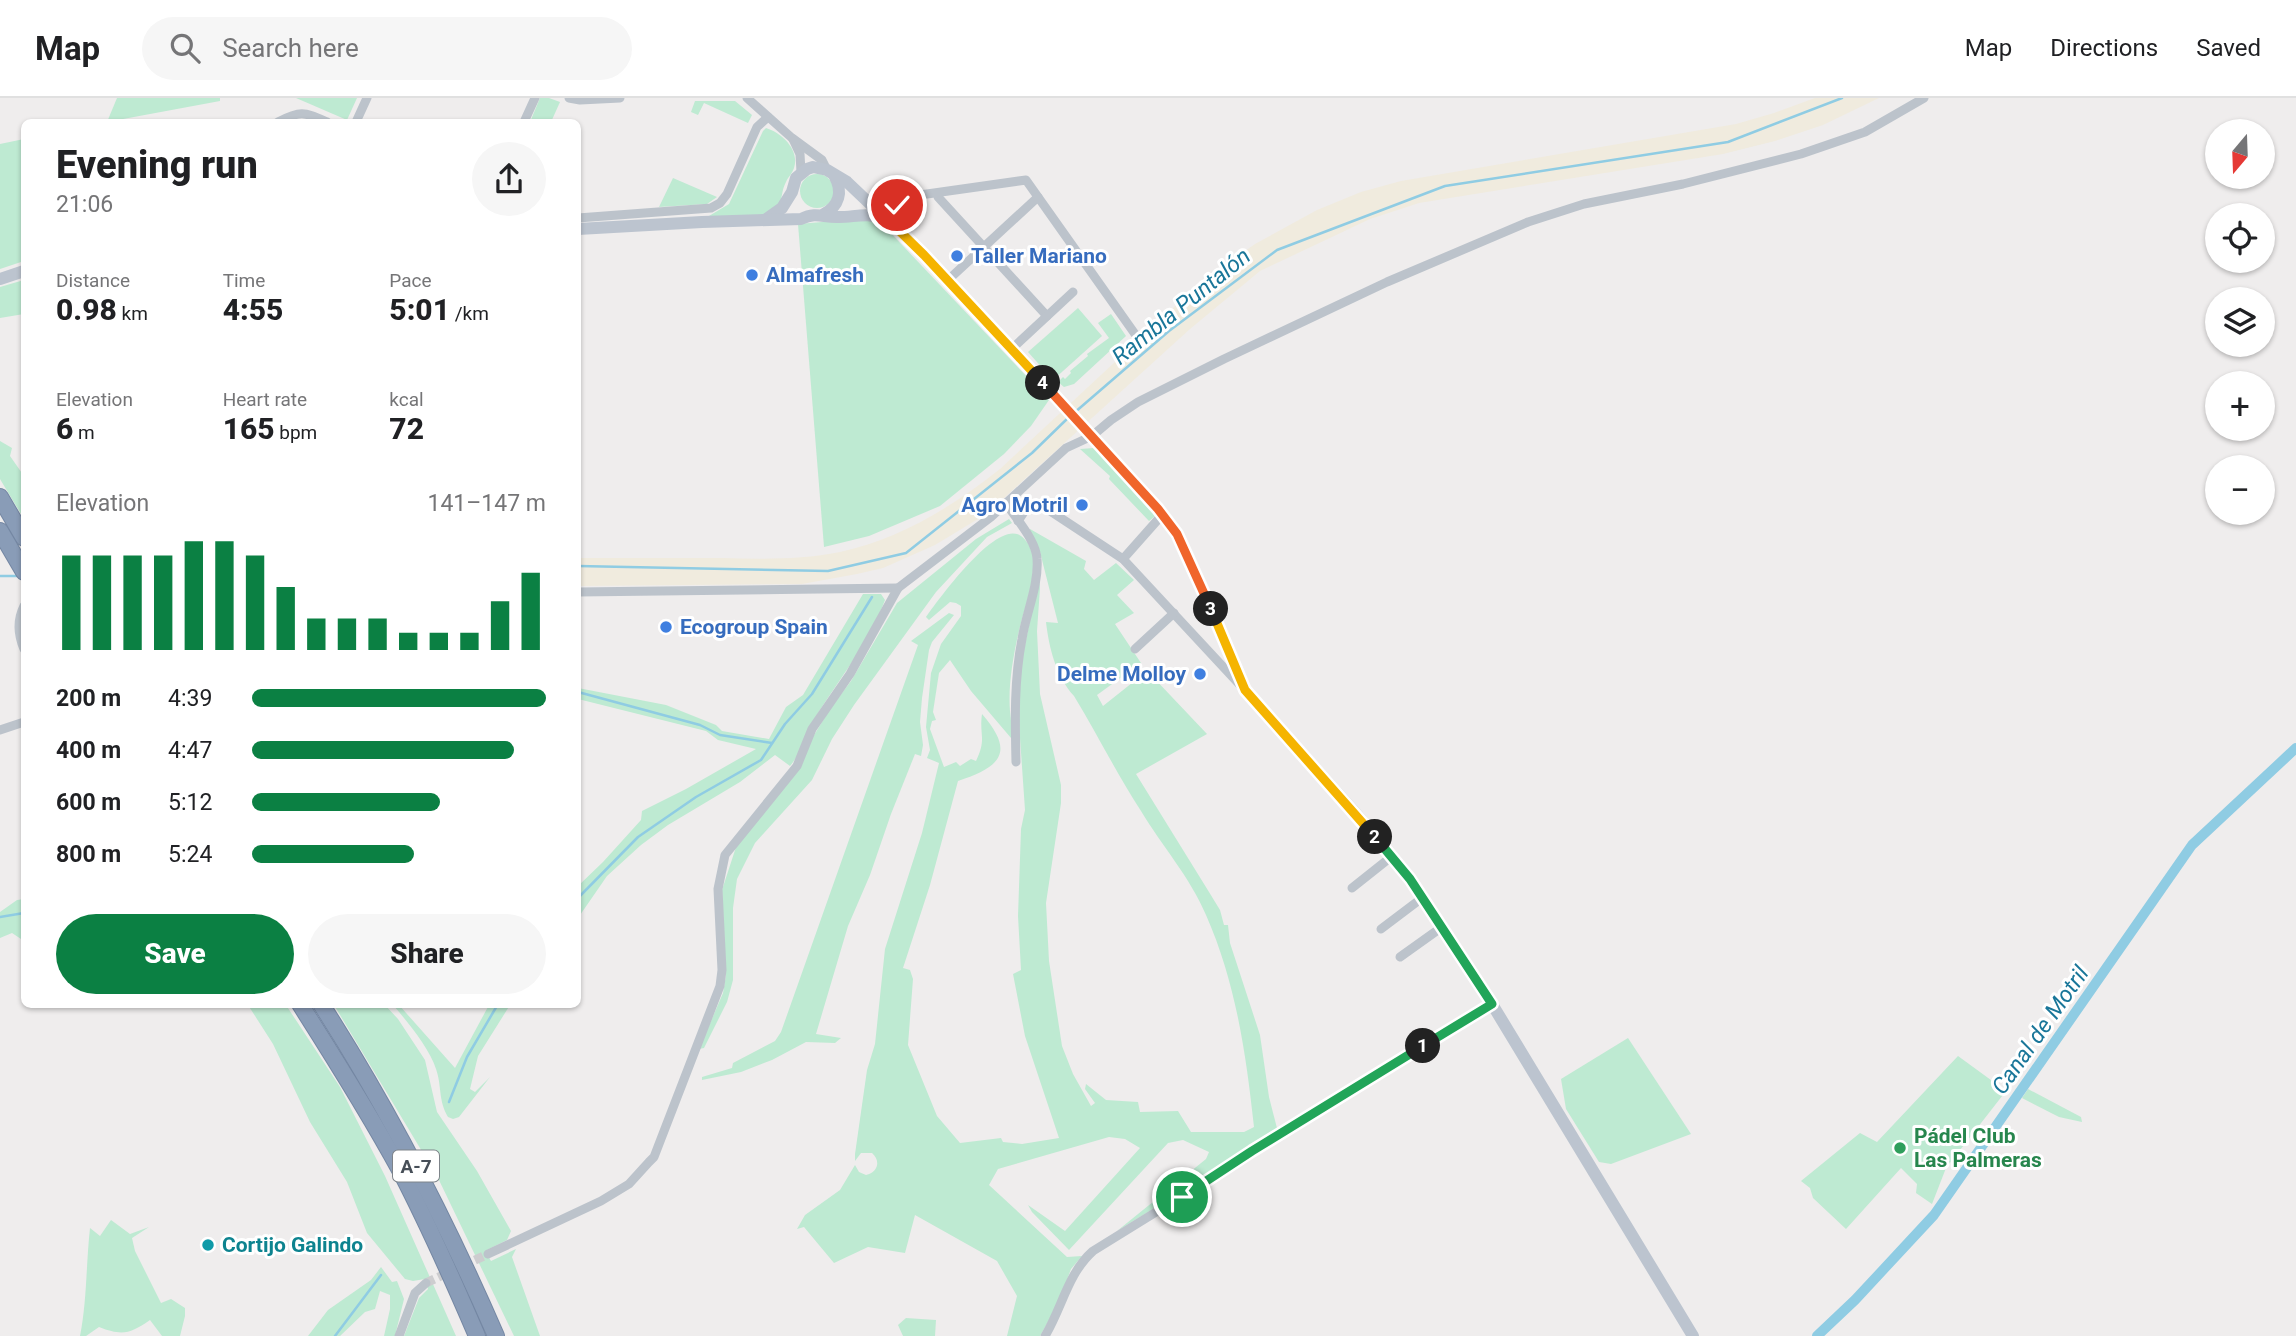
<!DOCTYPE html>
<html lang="en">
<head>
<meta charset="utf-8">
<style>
	body { margin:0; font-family:Roboto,sans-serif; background:#f6f6f6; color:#202124; height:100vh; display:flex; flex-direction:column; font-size:26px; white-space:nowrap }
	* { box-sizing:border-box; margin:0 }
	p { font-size:23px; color:#757577 }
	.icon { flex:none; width:38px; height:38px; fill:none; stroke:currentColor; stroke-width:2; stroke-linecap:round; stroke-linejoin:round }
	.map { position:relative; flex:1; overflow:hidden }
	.side { position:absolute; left:21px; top:21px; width:560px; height:889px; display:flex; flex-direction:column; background:#fff; border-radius:10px; box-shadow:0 2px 5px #0004 }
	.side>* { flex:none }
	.needle { width:46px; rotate:199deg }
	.buttons { position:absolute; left:2205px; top:21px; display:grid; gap:14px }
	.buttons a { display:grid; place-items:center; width:70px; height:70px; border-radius:50%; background:#fff; box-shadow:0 2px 5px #0004; font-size:35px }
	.pin { position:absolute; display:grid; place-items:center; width:60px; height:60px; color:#fff; margin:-30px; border:4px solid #fff; border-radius:50%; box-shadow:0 2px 7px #0007 }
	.km { position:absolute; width:35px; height:35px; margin:-18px; border-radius:50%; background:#222; color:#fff; font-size:19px; line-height:35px; text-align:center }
	.round { display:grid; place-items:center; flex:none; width:74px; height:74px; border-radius:37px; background:#f6f6f6 }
	.head { display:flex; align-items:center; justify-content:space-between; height:119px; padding:0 35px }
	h1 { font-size:38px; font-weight:800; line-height:52px }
	.metrics { display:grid; grid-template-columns:repeat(3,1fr); gap:10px; height:119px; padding:7px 35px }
	.metrics div { display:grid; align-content:center }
	.metrics b { font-size:30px; font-weight:800 }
	.metrics small { font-size:19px; font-weight:400 }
	.metrics p { font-size:19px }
	.chart { height:196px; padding:14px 35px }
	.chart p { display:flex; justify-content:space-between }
	.chart svg { width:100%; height:126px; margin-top:7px; stroke:#0b8043; stroke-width:6 }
	.button { display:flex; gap:14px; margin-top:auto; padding:14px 35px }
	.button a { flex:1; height:80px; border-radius:42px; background:#0b8043; color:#fff; font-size:28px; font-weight:800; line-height:80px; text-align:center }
	.button a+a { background:#f6f6f6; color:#202124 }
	ul { padding:0 35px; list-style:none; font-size:23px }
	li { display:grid; grid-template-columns:112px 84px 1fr; align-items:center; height:52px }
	li i { height:18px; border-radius:9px; background:#0b8043 }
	header { display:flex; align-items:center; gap:42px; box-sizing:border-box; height:98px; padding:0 35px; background:#fff; border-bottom:2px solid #e0e0e0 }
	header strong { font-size:33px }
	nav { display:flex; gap:38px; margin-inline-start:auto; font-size:24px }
	.search { width:490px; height:63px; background:#f6f6f6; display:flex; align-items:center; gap:18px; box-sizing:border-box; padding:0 24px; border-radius:38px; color:#757577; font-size:26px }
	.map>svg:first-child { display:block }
</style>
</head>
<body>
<header>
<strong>Map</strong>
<div class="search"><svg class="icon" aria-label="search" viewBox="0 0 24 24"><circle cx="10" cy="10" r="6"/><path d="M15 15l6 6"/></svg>Search here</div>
<nav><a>Map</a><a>Directions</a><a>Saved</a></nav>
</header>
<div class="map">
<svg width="2296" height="1238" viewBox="0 0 2296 1238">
	<rect width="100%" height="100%" fill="#efeded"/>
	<g fill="#beead2">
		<path d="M117,0H220V3L107,24Z"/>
		<path d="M296,0H357L347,22Z"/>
		<path d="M540,0H549L560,4L551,24H530Z"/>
		<path d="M695,3H735L752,17L748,25L704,5L698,17L691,14Z"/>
		<path d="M766,30C782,35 800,52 794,70C792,76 788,79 786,84C779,97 786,105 768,115C759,120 720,120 709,118L729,106L763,33Z"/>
		<path d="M24,41V163L0,171V46Z"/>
		<circle cx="817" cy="93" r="17"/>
		<path d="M673,80L717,99L707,106L659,109Z"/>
		<path d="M870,120L886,130L1049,302L1031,328L1004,356L940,408L869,438L824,449L798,126Z"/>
		<path d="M24,182V216L0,220V189Z"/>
		<path d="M1078,210L1102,238L1053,282L1028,254Z"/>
		<path d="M1111,216L1126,238L1074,286L1064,289L1058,284L1063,279L1065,281L1071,275L1070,273L1088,258L1087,256L1109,240L1098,225Z"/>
		<path d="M0,343L12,350L10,358L24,378V421L0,381Z"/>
		<path d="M1094,350L1155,418L1149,423L1109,381L1110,378L1080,351Z"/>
		<path d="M1009,421L1012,425L987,439L936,494L854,607L832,641L812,682L755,745L737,781L733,810V882L727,904L704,950L699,951L723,895L726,877L722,792L737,746L798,672L811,642L830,611L851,583L897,505L976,441Z"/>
		<path d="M1030,431L1086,463L1084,471L1094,482L1116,465L1134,482L1117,497L1134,515L1115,526L1141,565L1097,597L1103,608L1142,577L1153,579L1207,636L1136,676L1209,794L1220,812L1224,827H1228L1230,845L1260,937L1269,999L1278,1034L1117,1133L1206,1061L1209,1054L1183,1042L1168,1045L1069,1152L1032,1114L1028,1107L1065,1133L1140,1050L1125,1041L1109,1039L998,1071L989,1087L1067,1159L1082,1158L1071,1171L1058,1206L1040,1238H1007L1017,1198L997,1163L915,1117L905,1155L868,1149L834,1165L804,1129L797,1131L805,1117L840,1092L855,1067L859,1074L866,1077C878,1074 881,1063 872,1055H861L855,1063V1056L867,972L875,946L885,851L922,735L939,665L927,660L930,652L926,629L931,575L941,546L961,518V508L956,505L950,504L929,522L926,519C939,501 997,420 1021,438C1028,443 1032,452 1033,461C1035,485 1024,510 1019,533C1013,558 1008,588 1010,613C1011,622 1012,630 1011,640L971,593L950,562L939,575L933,614L936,622L932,623L930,631L944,669L956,664L960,668L971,661L976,663C987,640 979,638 982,616C1016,655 1000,669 958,683L930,787L903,870L910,872L913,881L908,947L937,1018L960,1045L1001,1040L1003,1044L1022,1046L1059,1040L1025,938L1013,876L1021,872L1018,818L1021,731L1025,712L1018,611L1020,571L1039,479L1040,490L1037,533L1040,596L1061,687V705L1046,805L1049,863L1062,948L1073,976L1091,1008L1095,1005L1085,991L1086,986L1106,1002L1138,1004L1140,1014L1178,1013L1191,1034H1244L1254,1029C1246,956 1236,885 1206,817C1190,779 1162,748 1141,713C1117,676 1097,636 1074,598C1056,578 1049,550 1046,524L1058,525L1040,454L1029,433Z"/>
		<path d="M863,496H881L885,502C869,545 839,581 815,620C807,634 800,657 790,668L775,657L740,684L668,727L641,747L607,778L578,820V788L603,764L641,722L642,713L686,691L756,651L718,642L706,633L578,601V590L666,607L716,627L722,633L769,641L786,609L803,597Z"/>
		<path d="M949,515L954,517L932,544L929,552L922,600L920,624L923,647L921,658L915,656L891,716L870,777L848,828L816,936L841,940L835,945L806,944L772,962L741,974L702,982V979L732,970L733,965L775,943L781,934L918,547L911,543Z"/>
		<path d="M24,801V843L12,835L0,840V814L17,802Z"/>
		<path d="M248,907H286L340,989L385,1078L456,1238H404L419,1200L428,1191L425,1181L413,1183L405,1181L367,1135L347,1084L310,1024L273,946Z"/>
		<path d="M334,907H385L398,921L425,962L437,1014L477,1073L511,1133L507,1142L485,1153L491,1163L516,1151L512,1159L540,1238H514L438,1080Z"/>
		<path d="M393,907H399L455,970L489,907H510L478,958L470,991L475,994L490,979L459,1019L453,1021L448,1019C438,1002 442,988 436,971C430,951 407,923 393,907Z"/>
		<path d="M1628,940L1691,1036L1611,1066L1599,1064L1566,1011L1561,981Z"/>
		<path d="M1958,958L2006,993L1946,1070L1932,1106L1916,1095L1917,1086L1901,1070L1846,1131L1813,1100L1810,1090L1801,1083L1860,1035L1877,1044Z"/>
		<path d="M2028,991L2081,1019L2082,1024L2059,1019L2022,1000Z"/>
		<path d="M111,1122L130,1136L149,1129L132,1140L135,1153L161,1205L171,1201L185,1210V1218L180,1238H162L150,1222C130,1236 122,1238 99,1229L86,1238H80C87,1203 86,1166 90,1130L100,1138Z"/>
		<path d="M381,1169L392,1184L397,1183L404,1201L395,1238H384L390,1211V1197L380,1193L375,1211L365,1214L340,1238H308L328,1212L371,1182Z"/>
		<path d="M906,1220L936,1222L935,1238H903L898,1227Z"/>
	</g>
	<path fill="#f0ebde" d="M1815,0H1879L1823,27L1775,43L1723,56L1419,105L1370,121L1260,173L1190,231L1004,400L978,421L935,447L883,470L857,476L802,486L578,488V460C626,460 674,460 722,460C761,461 801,462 840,454C900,441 952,409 1000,371L1201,184L1255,146L1317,112L1361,94L1401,83L1736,26L1774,15Z"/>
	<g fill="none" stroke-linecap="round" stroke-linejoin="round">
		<g stroke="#8fcce3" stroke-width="2.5">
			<path d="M1074,315L1169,233L1277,152L1445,88L1728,44L1842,0"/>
			<path d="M578,468L828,473L906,455L1032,355L1069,319"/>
			<path d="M0,478H18"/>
			<path d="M578,594L700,627L720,637L772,645"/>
			<path d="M578,800L638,739L696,699L761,662L785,626L812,596L872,499"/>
			<path d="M0,819L24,815"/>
			<path d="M449,1004L467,959L498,906"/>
			<path d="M335,1238L381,1177"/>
		</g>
		<path stroke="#8fcce3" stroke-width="10" d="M1817,1238L1855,1202L1934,1117L2192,747L2296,650"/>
		<path stroke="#cdcdcf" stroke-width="9" stroke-dasharray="9 4.5" stroke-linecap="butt" d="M426,1185L488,1156"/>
		<g stroke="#7487a3" stroke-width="18">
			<g id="highway">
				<path d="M0,399L24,440"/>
				<path d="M0,433L24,474"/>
				<path d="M300,906C335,961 369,1015 400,1072C428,1126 453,1182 477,1238"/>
				<path d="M321,906C389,1012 446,1123 496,1238"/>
			</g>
		</g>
		<g stroke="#bcc3cb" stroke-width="9">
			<path d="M569,0L580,2L620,0"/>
			<path d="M747,0L792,40L822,62L827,72"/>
			<path d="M278,24C301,12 304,14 327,24"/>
			<path d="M356,24L367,0"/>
			<path d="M524,24L535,0"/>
			<path d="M793,41L800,56L801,74"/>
			<path d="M938,99L1047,218"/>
			<path d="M881,115L920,97L1026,82L1135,236"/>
			<path d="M578,120L711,110L720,105L727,96L757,29L768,19"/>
			<path d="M895,130L904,122L915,99"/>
			<path d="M948,182L1038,99"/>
			<path d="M1017,246L1073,194"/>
			<path d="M1006,405C1016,421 1036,442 1037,461C1039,487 1026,515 1022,541C1014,582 1015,622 1016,664"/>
			<path d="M1018,423L1028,408L1038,405L1123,461L1240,587"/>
			<path d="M1123,461L1162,417"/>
			<path d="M578,494L898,490"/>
			<path d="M24,508C17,522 18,537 24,551"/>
			<path d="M1135,551L1174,515"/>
			<path d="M0,632L24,624"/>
			<path d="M1352,790L1391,759"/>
			<path d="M1381,831L1422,800"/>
			<path d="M1400,859L1442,829"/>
			<path d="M488,1156L601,1103L629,1086L649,1064L654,1059L720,888L722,872L718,791L725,757L797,668L812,631L850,576L898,490L991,419L1066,350L1092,338L1111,322L1138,304L1224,261L1387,184L1528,124L1584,106L1683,86L1801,56L1865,34L1924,0"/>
			<path d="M399,1238L415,1195L426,1185"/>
			<path d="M1045,1238C1062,1210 1068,1175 1093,1153L1492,906"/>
		</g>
		<g stroke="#bcc4cf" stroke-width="12">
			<path d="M824,116C839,108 843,94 835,79"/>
			<path d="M765,122L782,110L792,94L796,80L807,71L813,69L827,72L847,84L924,157L1158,411L1176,436L1194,472L1245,592L1358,718L1410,781L1492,906L1693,1238"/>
			<path d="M578,131L702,124L801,121C817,113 823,120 839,119C855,119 868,114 884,121"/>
			<path d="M0,181L24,173"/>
		</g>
		<use href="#highway" stroke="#899cb7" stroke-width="16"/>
	</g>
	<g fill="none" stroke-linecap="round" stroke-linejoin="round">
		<g stroke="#fff" stroke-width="14">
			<path id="split-1" d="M1182,1099L1252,1053L1423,948"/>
		</g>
		<g stroke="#fff" stroke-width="14">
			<path id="split-2" d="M1375,739L1410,781L1492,906L1423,948"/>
		</g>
		<g stroke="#fff" stroke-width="14">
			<path id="split-3" d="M1211,511L1245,592L1375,739"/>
		</g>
		<g stroke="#fff" stroke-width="14">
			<path id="split-4" d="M1043,285L1158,411L1177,436L1211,511"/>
		</g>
		<g stroke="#fff" stroke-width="14">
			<path id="split-5" d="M897,107L881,115L924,157L1043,285"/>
		</g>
		<use href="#split-1" stroke="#22a559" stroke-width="9"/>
		<use href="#split-2" stroke="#22a559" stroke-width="9"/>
		<use href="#split-3" stroke="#f5b400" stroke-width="9"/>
		<use href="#split-4" stroke="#f0652b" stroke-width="9"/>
		<use href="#split-5" stroke="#f5b400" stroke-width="9"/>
	</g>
	<g fill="#3f7fe0" stroke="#fff" stroke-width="2.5">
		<circle cx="957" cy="158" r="7"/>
		<circle cx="752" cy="177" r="7"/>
		<circle cx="1082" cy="407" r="7"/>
		<circle cx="666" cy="529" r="7"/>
		<circle cx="1200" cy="576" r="7"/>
	</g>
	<circle fill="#2e9e5b" stroke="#fff" stroke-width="2.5" cx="1900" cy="1050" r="7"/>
	<circle fill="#0f9aa8" stroke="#fff" stroke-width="2.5" cx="208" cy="1147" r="7"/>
	<g text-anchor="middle" stroke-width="6" stroke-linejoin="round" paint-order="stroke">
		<rect fill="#fff" stroke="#7e848a" stroke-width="2" x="393" y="1052.5" width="46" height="31" rx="5"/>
		<g font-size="19" font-weight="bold" fill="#474f58">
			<text x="416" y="1075">A-7</text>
		</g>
		<g font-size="21" font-weight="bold" fill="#366cbe" stroke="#fff" text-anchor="start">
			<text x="971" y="165">Taller Mariano</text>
			<text x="766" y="184">Almafresh</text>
			<text x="1068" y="414" text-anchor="end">Agro Motril</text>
			<text x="680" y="536">Ecogroup Spain</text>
			<text x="1186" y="583" text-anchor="end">Delme Molloy</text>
		</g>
		<g font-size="21" font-weight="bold" fill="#27864d" stroke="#fff" text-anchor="start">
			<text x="1914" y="1045">Pádel Club<tspan x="1914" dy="24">Las Palmeras</tspan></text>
		</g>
		<g font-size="21" font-weight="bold" fill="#0d838f" stroke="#fff" text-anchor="start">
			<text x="222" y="1154">Cortijo Galindo</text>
		</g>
		<g font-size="23" font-style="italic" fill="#197699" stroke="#fff">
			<text transform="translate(1181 208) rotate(-39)" y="8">Rambla Puntalón</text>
			<text transform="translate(2040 932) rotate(-55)" y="8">Canal de Motril</text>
		</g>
	</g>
</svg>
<div class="buttons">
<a><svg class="needle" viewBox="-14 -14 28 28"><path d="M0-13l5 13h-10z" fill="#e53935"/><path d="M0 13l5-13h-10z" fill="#757577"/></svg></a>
<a><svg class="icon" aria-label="locate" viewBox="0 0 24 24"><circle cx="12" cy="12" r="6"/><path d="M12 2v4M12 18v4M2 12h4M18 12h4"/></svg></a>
<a><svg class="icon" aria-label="layers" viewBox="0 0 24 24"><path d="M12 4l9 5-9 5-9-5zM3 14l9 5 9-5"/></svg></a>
<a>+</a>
<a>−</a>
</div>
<div class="pin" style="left:1182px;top:1099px;background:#1e9e55"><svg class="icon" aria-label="arrive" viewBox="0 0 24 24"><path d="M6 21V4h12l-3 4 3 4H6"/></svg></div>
<div class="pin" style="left:897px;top:107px;background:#d93025"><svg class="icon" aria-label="check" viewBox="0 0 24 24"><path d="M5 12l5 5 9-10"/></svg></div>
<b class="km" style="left:1423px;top:948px">1</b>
<b class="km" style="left:1375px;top:739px">2</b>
<b class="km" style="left:1211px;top:511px">3</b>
<b class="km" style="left:1043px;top:285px">4</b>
<section class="side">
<div class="head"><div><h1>Evening run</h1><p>21:06</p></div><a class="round"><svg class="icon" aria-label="share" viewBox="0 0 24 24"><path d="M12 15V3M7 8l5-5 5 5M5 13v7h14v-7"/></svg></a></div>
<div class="metrics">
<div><p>Distance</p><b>0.98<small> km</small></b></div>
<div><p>Time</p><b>4:55</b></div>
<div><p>Pace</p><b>5:01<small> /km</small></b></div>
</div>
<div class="metrics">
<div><p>Elevation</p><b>6<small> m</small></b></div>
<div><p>Heart rate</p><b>165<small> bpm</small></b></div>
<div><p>kcal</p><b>72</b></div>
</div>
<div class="chart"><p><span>Elevation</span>141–147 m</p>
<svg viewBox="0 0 160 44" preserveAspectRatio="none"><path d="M5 44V11M15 44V11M25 44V11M35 44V11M45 44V6M55 44V6M65 44V11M75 44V22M85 44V33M95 44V33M105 44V33M115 44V38M125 44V38M135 44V38M145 44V27M155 44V17"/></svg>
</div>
<ul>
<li><b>200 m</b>4:39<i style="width:100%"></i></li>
<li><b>400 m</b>4:47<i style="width:89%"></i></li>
<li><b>600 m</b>5:12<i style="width:64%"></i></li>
<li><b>800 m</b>5:24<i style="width:55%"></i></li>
</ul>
<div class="button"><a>Save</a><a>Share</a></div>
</section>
</div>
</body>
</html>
